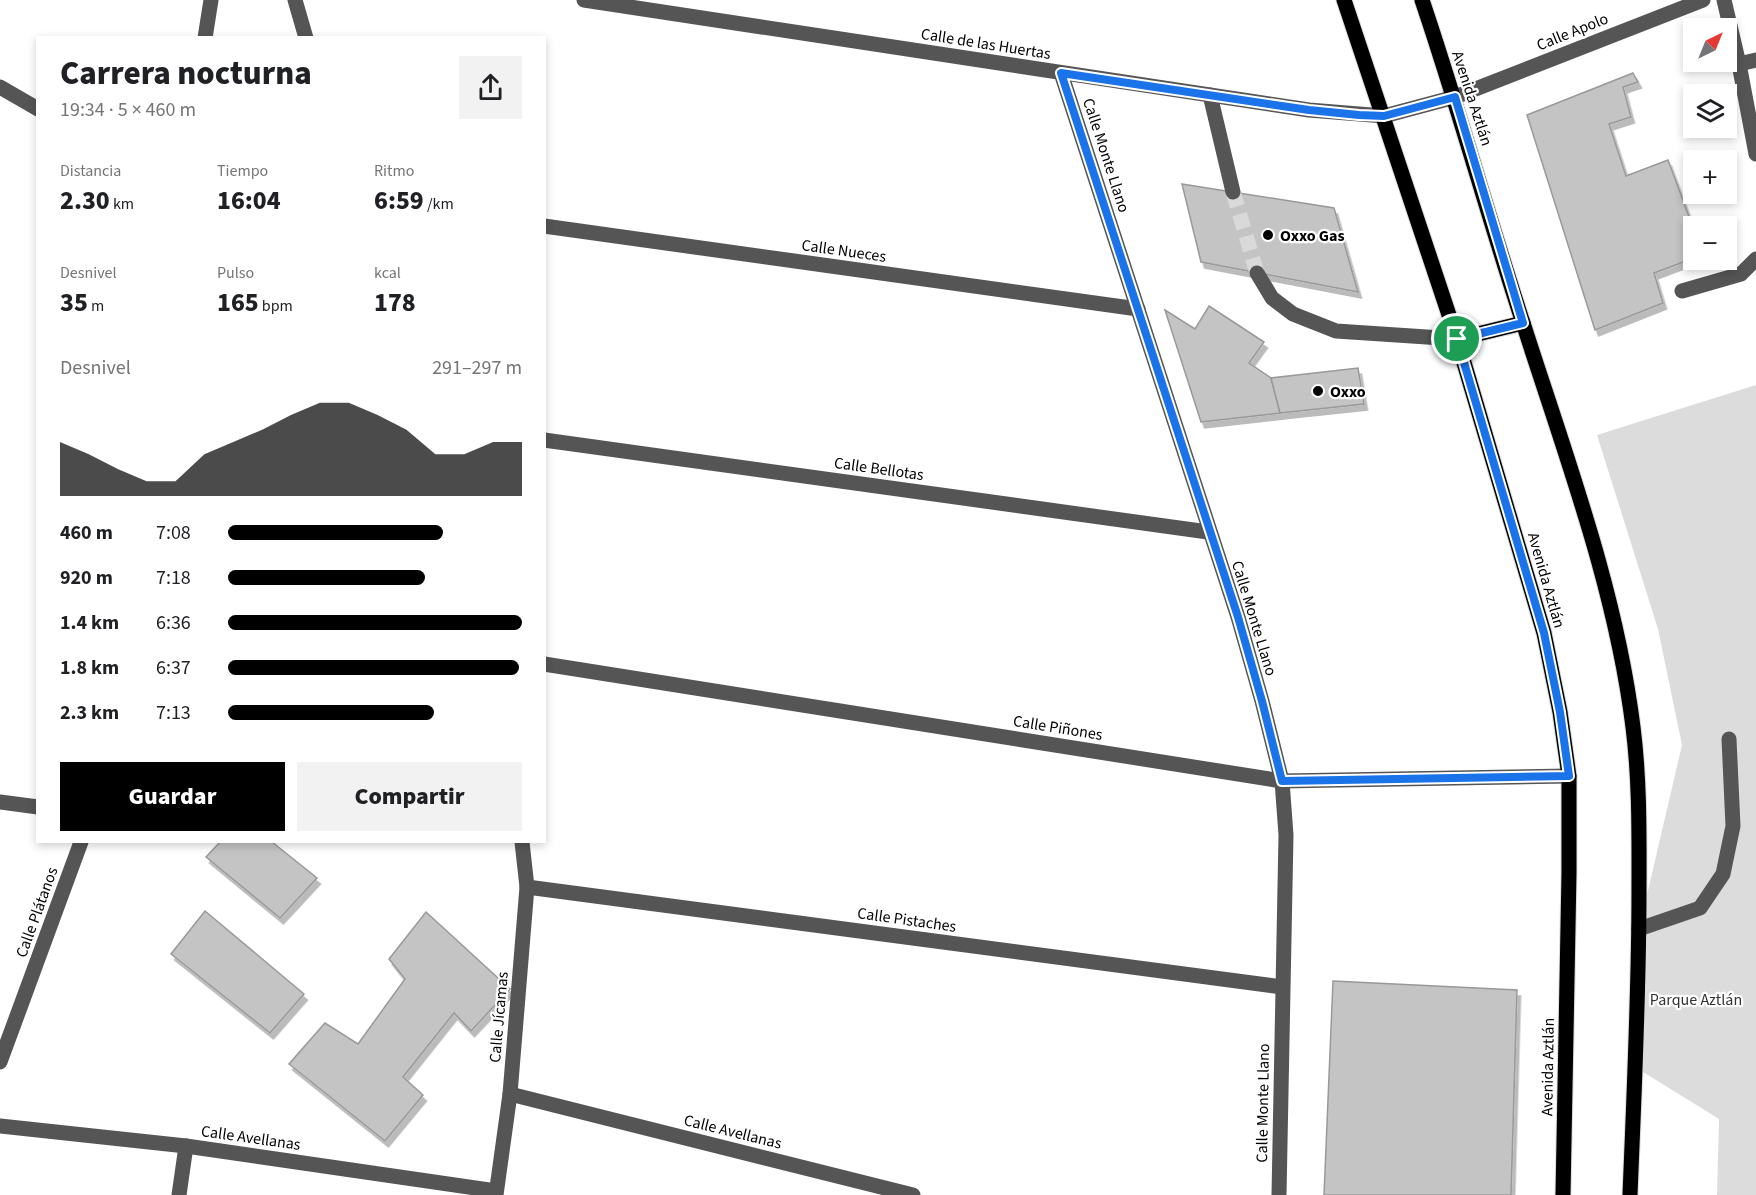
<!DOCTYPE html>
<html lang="es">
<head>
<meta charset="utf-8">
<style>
	body { margin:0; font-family:"Source Sans 3",sans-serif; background:#f2f2f2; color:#202124; height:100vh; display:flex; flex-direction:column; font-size:22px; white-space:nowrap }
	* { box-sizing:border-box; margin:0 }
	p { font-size:20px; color:#757577 }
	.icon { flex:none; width:33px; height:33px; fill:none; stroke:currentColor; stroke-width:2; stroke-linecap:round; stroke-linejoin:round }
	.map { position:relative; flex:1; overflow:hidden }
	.details { position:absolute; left:36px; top:36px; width:510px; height:807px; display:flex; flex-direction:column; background:#fff; border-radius:0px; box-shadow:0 3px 9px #0003 }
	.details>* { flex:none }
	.needle { width:39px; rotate:43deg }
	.controls { position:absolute; left:1683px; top:18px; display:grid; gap:12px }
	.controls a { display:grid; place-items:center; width:54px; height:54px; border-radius:0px; background:#fff; box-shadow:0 3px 9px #0003; font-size:30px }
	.pin { position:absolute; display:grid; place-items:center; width:51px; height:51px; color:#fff; margin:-26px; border:3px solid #fff; border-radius:50%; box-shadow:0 2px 6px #0007 }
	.round { display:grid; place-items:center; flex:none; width:63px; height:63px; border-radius:0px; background:#f2f2f2 }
	.summary { display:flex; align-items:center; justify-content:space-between; height:102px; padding:0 24px }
	h1 { font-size:33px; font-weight:800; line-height:45px }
	.metrics { display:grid; grid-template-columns:repeat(3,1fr); gap:9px; height:102px; padding:6px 24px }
	.metrics div { display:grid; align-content:center }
	.metrics b { font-size:26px; font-weight:800 }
	.metrics small { font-size:16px; font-weight:400 }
	.metrics p { font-size:16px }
	.chart { height:168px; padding:12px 24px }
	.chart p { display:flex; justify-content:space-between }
	.chart svg { width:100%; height:108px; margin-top:6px; fill:#000; opacity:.7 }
	.primary-button { display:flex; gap:12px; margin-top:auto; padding:12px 24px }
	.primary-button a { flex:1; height:69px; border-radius:0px; background:#000; color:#fff; font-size:24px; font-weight:800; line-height:69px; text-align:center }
	.primary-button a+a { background:#f2f2f2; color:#202124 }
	ul { padding:0 24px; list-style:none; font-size:20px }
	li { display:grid; grid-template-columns:96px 72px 1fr; align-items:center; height:45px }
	li i { height:15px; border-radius:8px; background:#000 }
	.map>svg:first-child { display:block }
</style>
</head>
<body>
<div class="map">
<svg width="1756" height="1195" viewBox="0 0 1756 1195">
	<defs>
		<filter id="shadow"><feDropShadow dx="3.5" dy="6" stdDeviation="0" flood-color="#0004"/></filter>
	</defs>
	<rect width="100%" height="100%" fill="#fff"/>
	<path fill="#dcdcdc" d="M1756,385V1195H1717L1719,1119L1635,1067L1639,929L1682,745L1658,629L1597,435Z"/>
	<g fill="#c4c4c4" stroke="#999" stroke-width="1.5" filter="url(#shadow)">
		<path d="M1633,73L1638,82L1623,87L1631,117L1609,124L1626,176L1668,160L1694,230V258L1654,273L1663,303L1595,330L1527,115Z"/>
		<path d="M1182,184L1334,208L1358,292L1201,262Z"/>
		<path d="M1209,306L1264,342L1249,363L1271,378L1280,413L1201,422L1165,310L1195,329Z"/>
		<path d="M1358,368L1364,404L1280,413L1271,378Z"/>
		<path d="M220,842H272L317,878L280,918L206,857Z"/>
		<path d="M205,911L304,994L270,1033L171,954Z"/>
		<path d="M426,912L510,989L471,1031L454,1013L403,1077L423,1095L385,1141L289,1064L325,1023L358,1044L405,979L389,959Z"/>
		<path d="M1333,981L1517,990L1511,1195H1324Z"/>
	</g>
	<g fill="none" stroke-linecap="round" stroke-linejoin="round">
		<path stroke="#d9d9d9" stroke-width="15" stroke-dasharray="15 8" stroke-linecap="butt" d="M1233,192L1257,273"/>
		<g stroke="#dbdbdb" stroke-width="17">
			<g id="major">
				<path d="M1344,0L1457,339L1544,633L1560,712L1569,776V873L1563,1195"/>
				<path d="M1422,0C1459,109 1489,220 1525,329C1567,460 1616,590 1633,727C1640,782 1639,838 1639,893C1639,994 1634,1094 1630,1195"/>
				<path d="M1457,339L1523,323"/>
			</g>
		</g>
		<g stroke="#555" stroke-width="15">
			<path d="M295,0L306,38"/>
			<path d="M584,0L1309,110L1384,116L1455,97L1703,0"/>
			<path d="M1724,0L1739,64L1756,154"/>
			<path d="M205,38L211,0"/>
			<path d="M1739,64L1756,60"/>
			<path d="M1061,73L1238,617L1262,701L1282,781L1286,835L1279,1195"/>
			<path d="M0,87L38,109"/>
			<path d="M1210,95L1233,192"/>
			<path d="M544,226L1138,309"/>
			<path d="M1257,273L1272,298L1293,314L1336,331L1457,339"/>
			<path d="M1682,291L1741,274L1756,259"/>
			<path d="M544,440L1208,532"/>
			<path d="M544,664L1282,781L1569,776"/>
			<path d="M0,802L38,807"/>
			<path d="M527,887L1282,987"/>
			<path d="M1639,929L1700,908L1723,874L1733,826L1729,739"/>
			<path d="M0,1062L81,842"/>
			<path d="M510,1094L913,1195"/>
			<path d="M0,1126L186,1146L496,1191"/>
			<path d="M179,1195L186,1146"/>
			<path d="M496,1195L510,1094L527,887L522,842"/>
		</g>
		<use href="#major" stroke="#000" stroke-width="15"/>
	</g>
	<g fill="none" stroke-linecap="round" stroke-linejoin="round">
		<g stroke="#fff" stroke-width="12">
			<path id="route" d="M1061,73L1309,110L1359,115L1384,116L1455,97L1523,323L1457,339L1544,633L1560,712L1569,776L1282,781L1262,701L1238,617Z"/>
		</g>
		<use href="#route" stroke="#1a73e8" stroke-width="8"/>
	</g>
	<g fill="#000" stroke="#fff" stroke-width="2">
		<circle cx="1268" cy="235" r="6"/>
		<circle cx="1318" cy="391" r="6"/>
	</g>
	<g text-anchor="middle" stroke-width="4.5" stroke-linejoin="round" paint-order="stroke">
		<g font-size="16" fill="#000" stroke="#fff">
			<text transform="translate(1572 31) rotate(-22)" y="6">Calle Apolo</text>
			<text transform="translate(986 43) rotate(9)" y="6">Calle de las Huertas</text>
			<text transform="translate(1473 98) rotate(72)" y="6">Avenida Aztlán</text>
			<text transform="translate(1107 155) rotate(72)" y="6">Calle Monte Llano</text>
			<text transform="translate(844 250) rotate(8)" y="6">Calle Nueces</text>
			<text transform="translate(879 468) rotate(8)" y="6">Calle Bellotas</text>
			<text transform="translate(1547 580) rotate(74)" y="6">Avenida Aztlán</text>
			<text transform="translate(1255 618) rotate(73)" y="6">Calle Monte Llano</text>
			<text transform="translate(1058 727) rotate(9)" y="6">Calle Piñones</text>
			<text transform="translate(36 912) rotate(-70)" y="6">Calle Plátanos</text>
			<text transform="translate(907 919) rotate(8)" y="6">Calle Pistaches</text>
			<text transform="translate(498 1017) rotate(-85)" y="6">Calle Jícamas</text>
			<text transform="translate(1547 1067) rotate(-89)" y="6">Avenida Aztlán</text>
			<text transform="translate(1262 1103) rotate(-89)" y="6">Calle Monte Llano</text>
			<text transform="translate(733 1131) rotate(14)" y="6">Calle Avellanas</text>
			<text transform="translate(251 1137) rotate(8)" y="6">Calle Avellanas</text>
		</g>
		<g font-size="16" font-weight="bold" fill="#000" stroke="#fff" text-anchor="start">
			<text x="1280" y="241">Oxxo Gas</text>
			<text x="1330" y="397">Oxxo</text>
		</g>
		<g font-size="16" fill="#333" stroke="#fff">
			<text x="1696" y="1005">Parque Aztlán</text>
		</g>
	</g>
</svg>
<div class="controls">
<a><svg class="needle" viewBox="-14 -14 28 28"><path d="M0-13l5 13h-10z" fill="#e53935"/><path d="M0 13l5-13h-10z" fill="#757577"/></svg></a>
<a><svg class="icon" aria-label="layers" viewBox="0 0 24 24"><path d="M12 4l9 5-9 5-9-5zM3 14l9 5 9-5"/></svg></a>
<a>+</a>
<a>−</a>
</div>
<div class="pin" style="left:1457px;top:339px;background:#1e9e55"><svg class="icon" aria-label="arrive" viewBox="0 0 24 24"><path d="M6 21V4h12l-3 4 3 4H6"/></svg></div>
<section class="details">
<div class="summary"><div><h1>Carrera nocturna</h1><p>19:34 · 5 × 460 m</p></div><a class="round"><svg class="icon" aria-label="share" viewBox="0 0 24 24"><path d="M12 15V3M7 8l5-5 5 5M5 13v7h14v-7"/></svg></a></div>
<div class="metrics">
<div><p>Distancia</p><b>2.30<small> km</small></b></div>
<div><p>Tiempo</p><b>16:04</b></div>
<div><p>Ritmo</p><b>6:59<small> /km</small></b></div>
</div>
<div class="metrics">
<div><p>Desnivel</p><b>35<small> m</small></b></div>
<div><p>Pulso</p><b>165<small> bpm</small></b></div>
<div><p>kcal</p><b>178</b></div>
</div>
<div class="chart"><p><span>Desnivel</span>291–297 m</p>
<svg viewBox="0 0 160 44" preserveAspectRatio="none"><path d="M0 44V22L10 27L20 33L30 38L40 38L50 27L60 22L70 17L80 11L90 6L100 6L110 11L120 17L130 27L140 27L150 22L160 22V44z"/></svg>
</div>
<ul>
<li><b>460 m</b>7:08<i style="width:73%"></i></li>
<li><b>920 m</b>7:18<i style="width:67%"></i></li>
<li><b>1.4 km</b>6:36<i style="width:100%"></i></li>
<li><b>1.8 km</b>6:37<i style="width:99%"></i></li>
<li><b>2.3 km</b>7:13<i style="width:70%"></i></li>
</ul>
<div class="primary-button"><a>Guardar</a><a>Compartir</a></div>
</section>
</div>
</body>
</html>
